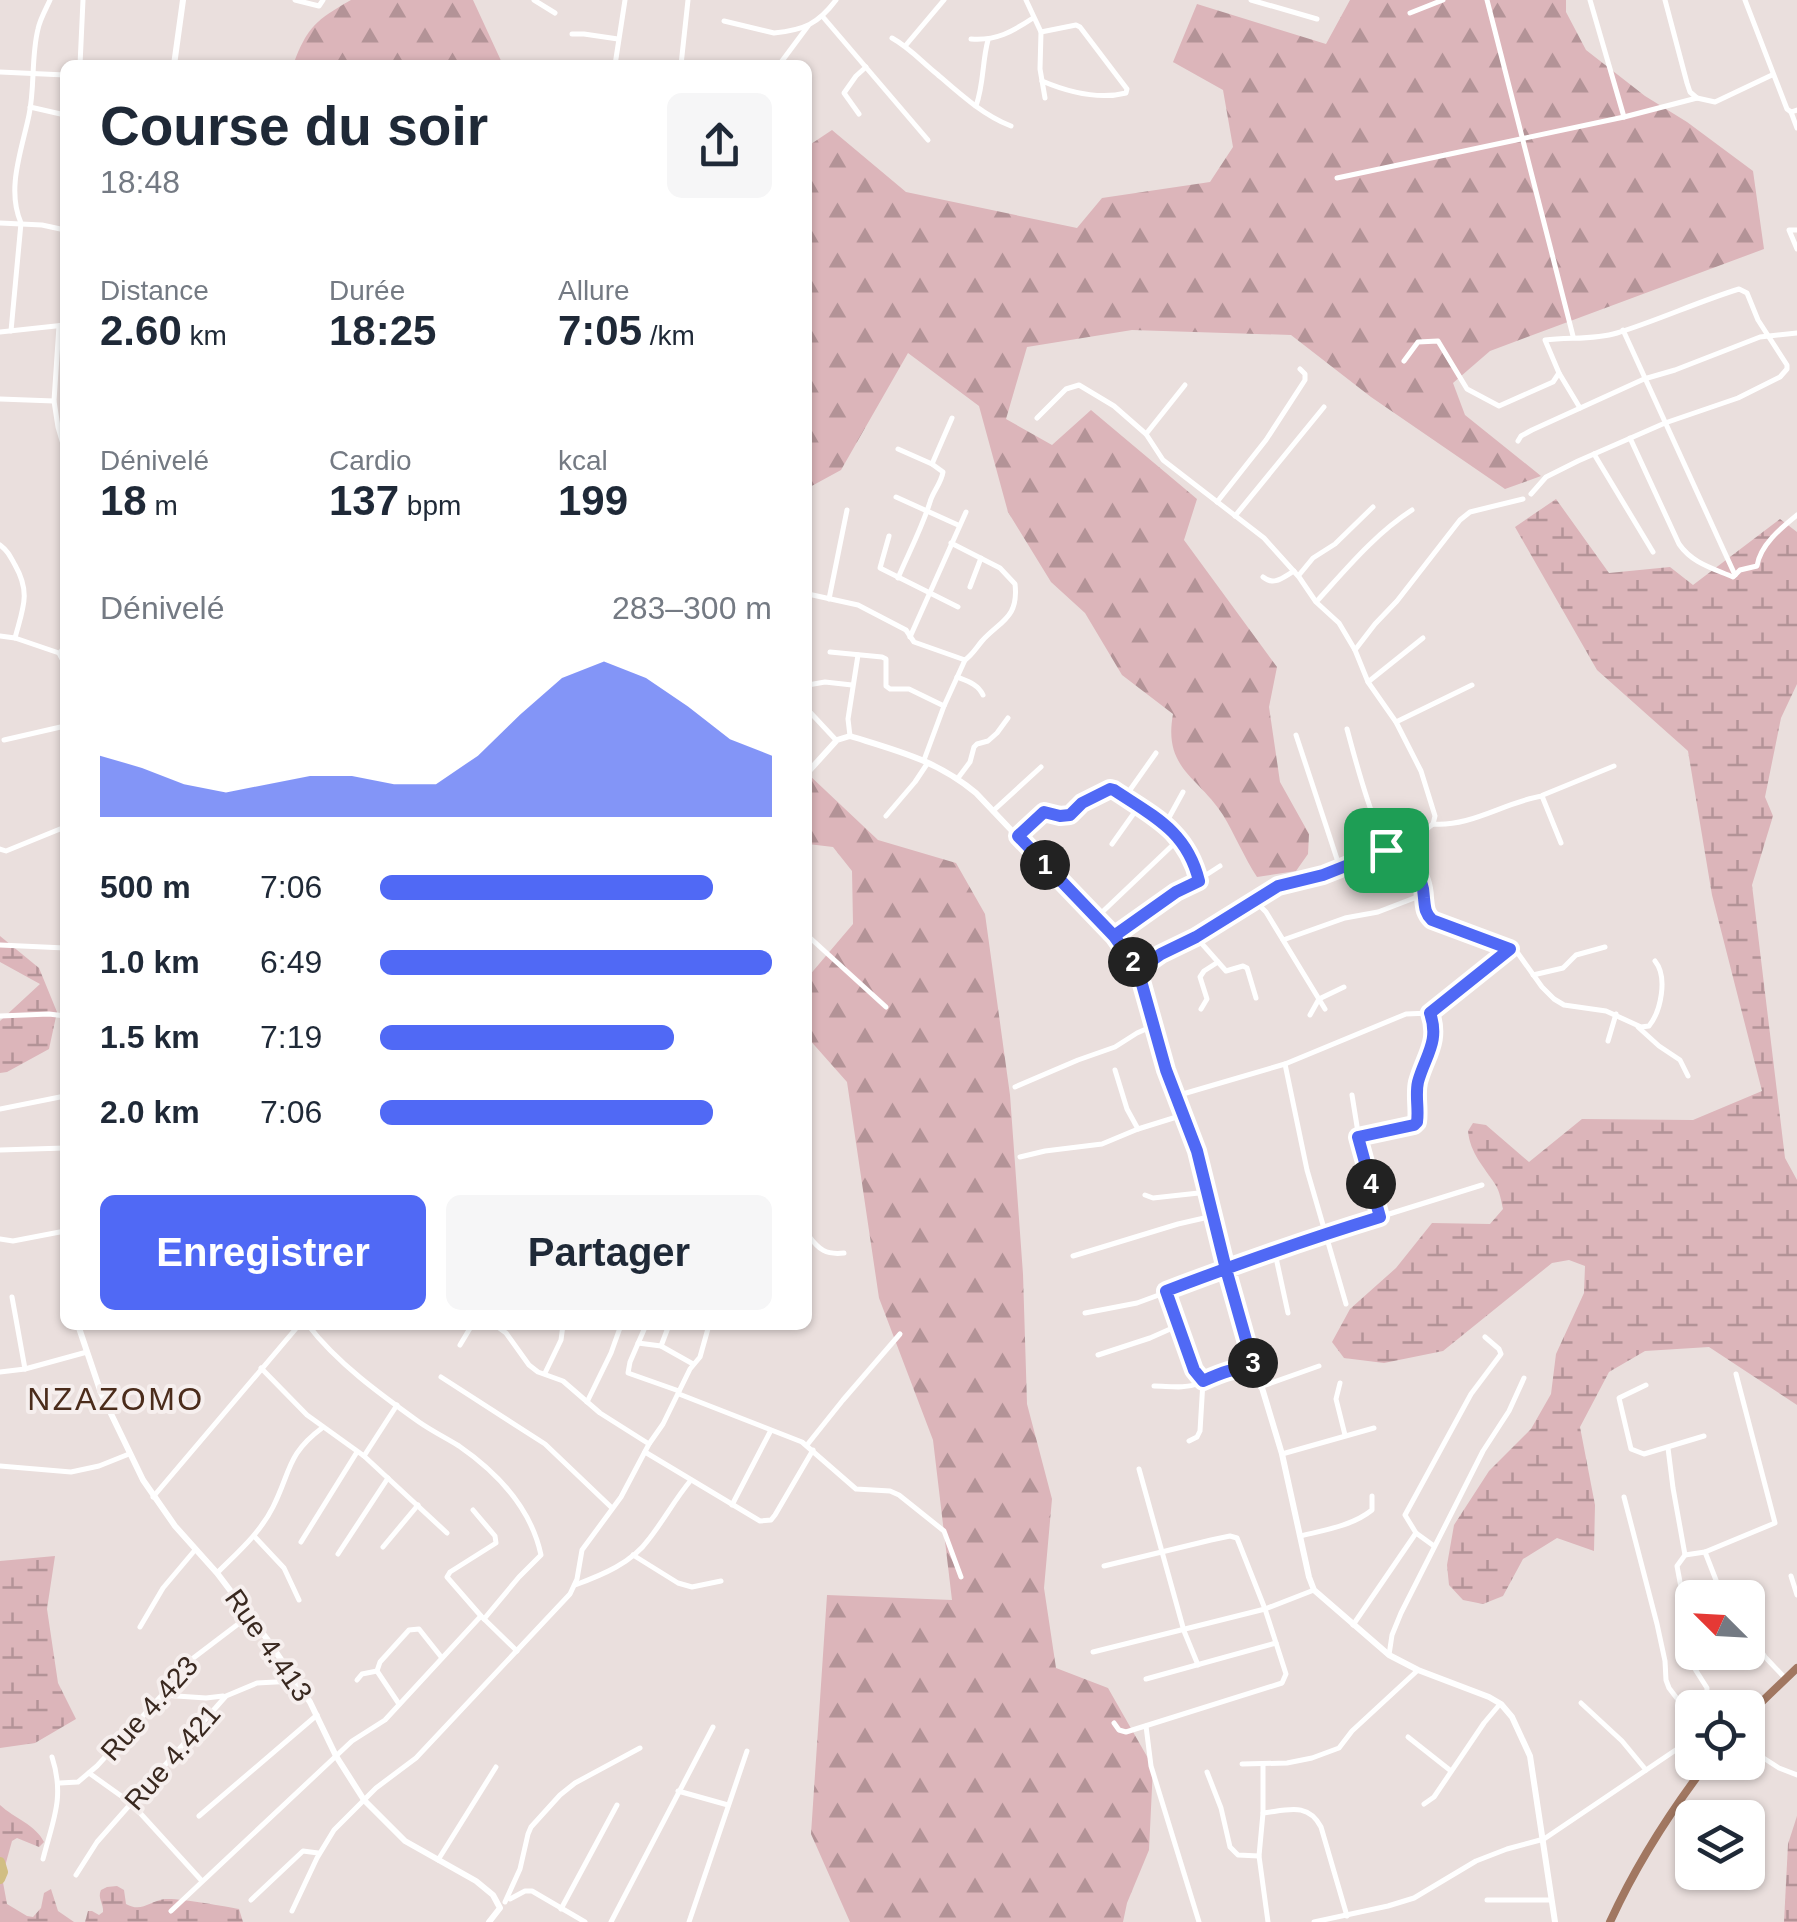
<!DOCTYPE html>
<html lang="fr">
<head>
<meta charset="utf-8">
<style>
	body { margin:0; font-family:Helvetica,sans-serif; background:#f6f6f7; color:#1f2937; height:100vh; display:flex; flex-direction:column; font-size:38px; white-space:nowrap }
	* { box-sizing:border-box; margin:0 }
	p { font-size:32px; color:#747a83 }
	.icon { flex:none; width:55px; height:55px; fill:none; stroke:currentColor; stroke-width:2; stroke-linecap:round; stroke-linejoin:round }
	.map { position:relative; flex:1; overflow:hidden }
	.panel { position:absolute; left:60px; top:60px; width:752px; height:1270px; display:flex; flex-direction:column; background:#fff; border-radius:15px; box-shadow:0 2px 8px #0004 }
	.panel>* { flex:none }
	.needle { width:65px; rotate:294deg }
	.fabs { position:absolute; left:1675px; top:1580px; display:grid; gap:20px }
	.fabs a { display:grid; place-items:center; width:90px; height:90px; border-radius:15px; background:#fff; box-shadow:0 2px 8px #0004; font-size:50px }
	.pin { position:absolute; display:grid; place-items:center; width:85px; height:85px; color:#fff; margin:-42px; border-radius:20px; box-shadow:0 5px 15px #0006 }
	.km { position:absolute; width:50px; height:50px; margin:-25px; border-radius:50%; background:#222; color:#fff; font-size:28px; line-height:50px; text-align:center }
	.round { display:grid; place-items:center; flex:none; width:105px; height:105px; border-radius:15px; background:#f6f6f7 }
	.head { display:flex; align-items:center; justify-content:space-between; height:170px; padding:0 40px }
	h1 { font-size:55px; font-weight:800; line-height:75px }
	.metrics { display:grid; grid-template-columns:repeat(3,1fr); gap:15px; height:170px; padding:10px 40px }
	.metrics div { display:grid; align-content:center }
	.metrics b { font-size:42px; font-weight:800 }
	.metrics small { font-size:28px; font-weight:400 }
	.metrics p { font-size:28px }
	.chart { height:280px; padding:20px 40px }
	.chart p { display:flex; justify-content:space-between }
	.chart svg { width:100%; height:180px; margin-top:10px; fill:#5069f5; opacity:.7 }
	.action { display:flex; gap:20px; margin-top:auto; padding:20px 40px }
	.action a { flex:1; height:115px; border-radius:15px; background:#5069f5; color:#fff; font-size:40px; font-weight:800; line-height:115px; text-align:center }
	.action a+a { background:#f6f6f7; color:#1f2937 }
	ul { padding:0 40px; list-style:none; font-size:32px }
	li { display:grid; grid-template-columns:160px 120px 1fr; align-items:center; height:75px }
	li i { height:25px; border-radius:12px; background:#5069f5 }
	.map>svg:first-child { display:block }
</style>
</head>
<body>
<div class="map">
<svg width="1797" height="1922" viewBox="0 0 1797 1922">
	<defs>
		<pattern id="forest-firs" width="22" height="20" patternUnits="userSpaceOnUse" patternTransform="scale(2.5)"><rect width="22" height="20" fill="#dcb5ba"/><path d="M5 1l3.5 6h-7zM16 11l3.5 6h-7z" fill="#b39397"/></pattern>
		<pattern id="wetland-marsh" width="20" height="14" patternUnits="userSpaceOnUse" patternTransform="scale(2.5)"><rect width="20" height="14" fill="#dcb5ba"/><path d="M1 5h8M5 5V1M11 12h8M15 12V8" fill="none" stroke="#b39397"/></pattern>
	</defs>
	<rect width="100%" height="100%" fill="#eadfdd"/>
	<g fill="url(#forest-firs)">
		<path d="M351,0H473L503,65H293C307,27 316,20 351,0Z"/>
		<path d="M1350,0H1566V12L1586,50L1645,96L1687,122L1753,171L1764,249L1490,351L1453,383L1465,415L1541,476L1505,489L1371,397L1291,335L1132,330L1027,347L1006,419L1052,445L1091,410L1197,499L1184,540L1277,667L1269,707L1280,782L1309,834L1308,854L1296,871L1257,877C1244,857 1235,835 1223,815C1198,776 1163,769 1173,714L1122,675L1085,613L1051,582L1008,512L979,406L908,353L841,470L808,488V146L832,130L906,192L1077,228L1102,198L1210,182L1233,147L1223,90L1173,62L1197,4L1326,44Z"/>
		<path d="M808,774L878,840L956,863L985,914L1010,1095L1023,1274L1027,1404L1052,1499L1044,1588L1056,1668L1108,1688L1153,1767L1149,1850L1127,1903L1123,1922H850L811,1834L827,1595L952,1600L933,1440L879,1298L847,1082L808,1038V977L853,924L852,871L833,847L808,844Z"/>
	</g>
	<g fill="url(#wetland-marsh)">
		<path d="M1556,499L1609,573L1670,567L1693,585L1780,519L1797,532V684L1781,718L1765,797L1773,816L1752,885L1785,1158L1797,1180V1405L1709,1347L1645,1351L1609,1372L1580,1427L1595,1505L1594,1551L1557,1538L1523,1559L1503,1596L1483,1604L1463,1600L1449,1585L1447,1565L1454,1525L1489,1471L1531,1429L1551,1394L1556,1354L1584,1293L1585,1266L1569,1260L1552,1263L1443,1351L1384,1363L1344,1358L1332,1342L1350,1309L1396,1268L1432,1223L1490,1224L1503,1209C1501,1200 1500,1192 1495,1184C1484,1167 1470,1153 1468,1131L1473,1123L1486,1125L1529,1162L1582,1119L1693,1120L1762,1091L1712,895L1688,751L1597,670L1515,527Z"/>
		<path d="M0,936L39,968L57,1012L49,1049L7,1072L0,1073V1021L40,984L0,962Z"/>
		<path d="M55,1556L47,1609L58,1683L76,1719L35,1743L0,1748V1561Z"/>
		<path d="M0,1805C14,1818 36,1825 44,1842L39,1847L17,1838L12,1841L2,1877L7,1904L27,1916L33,1917L41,1908L44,1893L51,1889L58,1911L74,1922H0Z"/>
		<path d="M1797,1816V1922H1784L1788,1844Z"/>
		<path d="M117,1886L124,1890L126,1904C142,1913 149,1901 165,1899C180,1898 223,1906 239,1909L243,1922H85L88,1911H92L99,1915L103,1912C104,1904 97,1898 101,1890L107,1887Z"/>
	</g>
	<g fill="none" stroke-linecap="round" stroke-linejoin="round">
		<path stroke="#d1be83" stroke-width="10" d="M0,1862L3,1872L0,1879"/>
		<g stroke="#fff" stroke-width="5">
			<path d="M295,0L319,6L323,0"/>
			<path d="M534,0L555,13"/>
			<path d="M1026,0L1041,32L1040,69L1045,98"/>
			<path d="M1251,0L1317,19"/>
			<path d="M1487,0L1573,336"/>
			<path d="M1590,0L1624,117"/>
			<path d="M1665,0L1687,83L1690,92L1697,98"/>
			<path d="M1745,0L1787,109L1791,112L1797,110"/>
			<path d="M1410,13L1443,0"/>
			<path d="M823,17L928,140"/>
			<path d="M724,21L774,33C804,30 818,24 836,0"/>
			<path d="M1041,32L1076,25L1080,27L1127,89L1126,93C1098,100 1068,92 1042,81"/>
			<path d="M572,34H584L618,39"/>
			<path d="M892,38C910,48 922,62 937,74C960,94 983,115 1011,126"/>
			<path d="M971,39C996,41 1012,32 1033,18"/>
			<path d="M906,45L944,0"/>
			<path d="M80,65L83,0"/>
			<path d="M615,65L625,0"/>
			<path d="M681,65L688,0"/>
			<path d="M779,65L808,26"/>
			<path d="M0,72L65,75"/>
			<path d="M976,106C984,84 982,62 988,40"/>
			<path d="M30,107L65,115"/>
			<path d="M1791,112L1797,128"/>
			<path d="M859,114L844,93L856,76L866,67"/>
			<path d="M1337,178L1624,117L1697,98L1715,102L1772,75"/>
			<path d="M0,223L42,225L65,230"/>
			<path d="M1797,230H1789L1797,249"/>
			<path d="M59,326L54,401L58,427L65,451"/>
			<path d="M1623,330L1735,575"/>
			<path d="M11,331L21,223C6,189 22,149 29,115C35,87 31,57 38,29C40,19 46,9 50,0"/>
			<path d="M0,332L65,325"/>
			<path d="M1404,361L1418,342L1438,341L1467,389L1499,406L1553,382L1559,373"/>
			<path d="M0,399L54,401"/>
			<path d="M1037,418L1066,389L1079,385L1114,406L1146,434L1163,460L1264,538L1299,577L1316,602L1339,623L1355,650L1368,682L1396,722L1421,771L1435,816L1433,824"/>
			<path d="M1146,434L1185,385"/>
			<path d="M1630,438L1679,544C1692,563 1712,568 1733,577L1740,570L1757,566C1760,545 1781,528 1797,515"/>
			<path d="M1518,441L1521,436L1532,430L1644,379L1675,370L1760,337L1797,333"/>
			<path d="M898,449L932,464L943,472C941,484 933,491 930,502C922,528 909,552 898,578"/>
			<path d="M1594,454L1653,552"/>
			<path d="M932,464L952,418"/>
			<path d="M1531,494L1546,477L1578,461L1665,423L1738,398L1780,377L1787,369V365L1758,320L1747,293L1739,289C1697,302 1659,320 1617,333C1595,340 1569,337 1545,340L1559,373L1580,408"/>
			<path d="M896,497L958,525"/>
			<path d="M1217,502L1266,440L1305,380V374L1300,369"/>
			<path d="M1235,516L1324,407"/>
			<path d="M889,536L880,568L958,607"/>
			<path d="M951,543L1000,568L1015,584C1019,618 1000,621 982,641C976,648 973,654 965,660"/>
			<path d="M0,545C8,551 10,556 15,565C31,593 23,608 15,638"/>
			<path d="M1299,575L1313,558L1335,544L1373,507"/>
			<path d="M1263,577C1274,586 1282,578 1294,571"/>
			<path d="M970,587L981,558"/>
			<path d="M808,594L858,605L906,630L914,642L965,660L944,706L924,760"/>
			<path d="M829,599L847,510"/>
			<path d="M1317,601C1347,568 1375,534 1412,510"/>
			<path d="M0,636L15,638L59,653"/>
			<path d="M910,637L966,512"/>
			<path d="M1355,650L1375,624L1397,601L1460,520L1470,512L1523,499"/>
			<path d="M830,652L882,657L886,659V686L890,689H909L944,706"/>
			<path d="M957,677C967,681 978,684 983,695"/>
			<path d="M1368,682L1423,638"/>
			<path d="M808,685L825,682L852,685"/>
			<path d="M808,710L836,740"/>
			<path d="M1396,722L1472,685"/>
			<path d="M1347,729C1356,762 1364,794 1377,826C1379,832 1382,842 1386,847C1395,860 1411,858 1420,877C1427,892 1420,909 1432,920L1517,952L1542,987L1554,999L1564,1005L1606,1011L1641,1027L1649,1026C1661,1011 1668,977 1655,961"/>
			<path d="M1296,735L1340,868"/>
			<path d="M850,736L848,719L858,655"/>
			<path d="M4,740L65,726"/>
			<path d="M958,778L970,762L974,747L977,744L988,741L997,733L1008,718"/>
			<path d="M1543,795L1614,766"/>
			<path d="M1125,797L1156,753"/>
			<path d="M993,811L1041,767"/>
			<path d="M886,816L915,782L927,764"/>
			<path d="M1166,823L1183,792"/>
			<path d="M1018,837L1044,812L1060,816L1071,815L1082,803L1110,789L1115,790C1153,816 1187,831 1199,881"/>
			<path d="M1112,844L1139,806"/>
			<path d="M0,849L6,851L65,827"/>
			<path d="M1255,901L1266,912L1325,1009"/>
			<path d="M1096,918L1179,839"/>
			<path d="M808,936L886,1007"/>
			<path d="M1113,936L1176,892L1186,888L1220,866"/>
			<path d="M1196,937L1226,971L1243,966L1247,968L1256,998"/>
			<path d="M1283,940L1345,918L1378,912L1430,892"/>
			<path d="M0,945L65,948"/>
			<path d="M1138,970L1161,954L1196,937L1278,886L1323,875L1386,850L1419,835L1433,824C1471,827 1505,802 1542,796L1561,843"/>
			<path d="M1533,975L1563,968L1576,955L1605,947"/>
			<path d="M1201,1009L1207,999L1200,977L1204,971L1218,962"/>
			<path d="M1310,1015L1319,999L1344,987"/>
			<path d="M0,1016L49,1014L65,1016"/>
			<path d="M1638,1027L1659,1046L1680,1060L1688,1076"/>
			<path d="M1608,1041L1616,1014"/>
			<path d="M1285,1064L1307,1170L1346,1304"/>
			<path d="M1115,1070L1127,1109L1138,1129"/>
			<path d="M1015,1087L1078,1060L1115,1047L1137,1033L1153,1026"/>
			<path d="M1352,1095L1361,1151L1380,1217"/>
			<path d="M1176,1096L1285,1064L1406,1014L1430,1013L1510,949"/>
			<path d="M0,1109L65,1096"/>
			<path d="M1358,1137L1414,1125L1417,1122C1419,1109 1415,1095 1418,1082C1425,1056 1440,1043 1430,1013"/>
			<path d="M0,1150L65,1148"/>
			<path d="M1020,1157L1045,1151L1102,1144L1138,1129L1183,1115"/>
			<path d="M1145,1195L1153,1198L1208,1192"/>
			<path d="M808,1235C819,1250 826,1255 844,1253"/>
			<path d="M0,1239L13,1241L65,1231"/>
			<path d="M1275,1253L1288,1313"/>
			<path d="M1073,1256L1178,1224L1213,1216"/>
			<path d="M1167,1292L1194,1370L1203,1381L1200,1431L1197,1437L1189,1441"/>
			<path d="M12,1297L25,1369"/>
			<path d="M1085,1313L1137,1303L1325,1234L1482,1185"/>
			<path d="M308,1325C337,1363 380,1394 419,1422C432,1431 446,1438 459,1446C498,1473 531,1508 541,1555L519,1577L484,1619"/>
			<path d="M495,1325L506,1333L529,1365L538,1372L563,1381L600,1413L649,1444"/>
			<path d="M646,1325L630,1362L628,1373L679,1391"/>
			<path d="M638,1343L661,1346L693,1364"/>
			<path d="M460,1345L472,1325"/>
			<path d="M661,1346L669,1325"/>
			<path d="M1098,1355L1150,1338L1177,1326"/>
			<path d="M261,1368L307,1415L364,1456L447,1533"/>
			<path d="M0,1372L25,1369L87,1352"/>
			<path d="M545,1373L561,1340L563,1325"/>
			<path d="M441,1377L545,1444L612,1508"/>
			<path d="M1340,1383L1336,1399L1345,1435"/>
			<path d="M1646,1385L1619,1398L1631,1449L1644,1454L1704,1436"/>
			<path d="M1154,1386C1168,1386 1184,1389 1197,1384C1219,1376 1229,1367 1254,1368"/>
			<path d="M1260,1387L1319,1366"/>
			<path d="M679,1394L802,1442L856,1489L890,1491L899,1495L944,1531L961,1577"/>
			<path d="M587,1402L611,1353L621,1325"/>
			<path d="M807,1445L843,1400L900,1334"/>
			<path d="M1668,1448L1673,1488L1685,1555L1677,1566L1692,1646"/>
			<path d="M645,1452L760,1521L771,1520L775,1515L813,1450"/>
			<path d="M1282,1454L1374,1428"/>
			<path d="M364,1456L397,1405"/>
			<path d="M0,1466L71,1472L99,1466L129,1454"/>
			<path d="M1139,1469L1184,1631L1198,1665"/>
			<path d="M153,1497L299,1325"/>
			<path d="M1624,1497L1657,1624L1665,1661L1666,1680L1669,1688L1692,1718"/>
			<path d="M732,1505L770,1432"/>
			<path d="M473,1510L495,1536L496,1543L450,1572L447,1577L481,1616L517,1651"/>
			<path d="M254,1536L284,1568L299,1600"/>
			<path d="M1300,1536C1325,1530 1352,1526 1372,1510V1496"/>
			<path d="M301,1542L357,1452"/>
			<path d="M1434,1546L1416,1533L1405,1515L1471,1394L1501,1354L1499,1349L1485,1337"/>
			<path d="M383,1547L418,1505"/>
			<path d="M1705,1552L1723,1598"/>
			<path d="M338,1554L388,1478"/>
			<path d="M633,1555L678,1583L692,1587L721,1581"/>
			<path d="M1685,1555L1705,1552L1775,1523L1736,1374"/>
			<path d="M1104,1566L1211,1540L1230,1536L1237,1538L1265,1609L1286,1674L1282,1683L1126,1732L1119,1730L1114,1723"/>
			<path d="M217,1573C238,1552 260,1533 273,1507C291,1471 287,1454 322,1428"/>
			<path d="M1791,1576L1797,1595"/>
			<path d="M575,1585C602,1575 632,1563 649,1539C664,1520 675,1499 691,1480"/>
			<path d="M1353,1625L1416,1533"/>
			<path d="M140,1627L163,1588L195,1550"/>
			<path d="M1748,1632L1765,1657L1785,1678"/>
			<path d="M1093,1652L1265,1609L1314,1590"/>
			<path d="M1694,1652L1695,1669L1707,1688L1706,1708"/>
			<path d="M1389,1655L1392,1635L1401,1613L1483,1451L1509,1411L1524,1378"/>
			<path d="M1146,1679L1276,1643"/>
			<path d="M357,1680L362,1674L377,1671"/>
			<path d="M162,1695L206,1698L223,1696"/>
			<path d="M1581,1703L1622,1741L1646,1770"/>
			<path d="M399,1704L377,1671L380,1662L409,1630L419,1629L442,1658"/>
			<path d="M1146,1726L1151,1766L1199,1922"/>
			<path d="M1408,1737L1451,1771"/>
			<path d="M1748,1748L1779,1768L1797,1775"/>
			<path d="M1242,1764L1287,1763L1312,1758L1339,1748L1352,1731L1418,1670"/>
			<path d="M1263,1764V1813L1259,1856L1268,1922"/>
			<path d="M1207,1772L1221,1808L1230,1847L1238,1855L1259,1856"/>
			<path d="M89,1773L131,1803L202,1881"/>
			<path d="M60,1783L78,1782L97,1766L162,1695L164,1687L171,1675L250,1615"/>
			<path d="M678,1791L728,1805"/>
			<path d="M1424,1804L1434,1797L1484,1723L1500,1704"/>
			<path d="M1263,1813C1288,1810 1308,1802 1321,1827L1347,1916"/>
			<path d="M199,1816L317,1715"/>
			<path d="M43,1859C53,1820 65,1797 52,1757"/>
			<path d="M438,1860L496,1767"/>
			<path d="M76,1875L97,1842L226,1696L257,1683L294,1681"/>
			<path d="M510,1899L525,1891H532L585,1922"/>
			<path d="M251,1900L303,1851L318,1853"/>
			<path d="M1487,1900H1551"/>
			<path d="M505,1902L520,1869L528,1834L531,1827L560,1795L575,1783L640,1748"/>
			<path d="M561,1909L617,1805"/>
			<path d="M171,1911L352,1741L385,1720L481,1616"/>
			<path d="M292,1911L317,1858L334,1830L376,1788L416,1758L570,1594L577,1579L582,1550L621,1497L649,1444L663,1424L690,1369L700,1357L709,1325"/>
			<path d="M611,1922L713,1727"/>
			<path d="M689,1922L747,1751"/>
			<path d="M1314,1922L1388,1906L1414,1898L1476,1861L1507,1849L1544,1839L1692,1739"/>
		</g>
		<g stroke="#fff" stroke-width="6">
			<path d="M174,65L183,0"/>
			<path d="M65,646L60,654L65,664"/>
			<path d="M808,772L837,740L850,736C898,751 936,760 976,793L1125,950L1138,970L1166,1070L1205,1177L1226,1269L1282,1454L1309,1577L1314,1590L1389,1655L1418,1670L1489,1697L1501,1704L1512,1717L1530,1756L1555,1922"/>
			<path d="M78,1325L101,1393L143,1480L175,1526L217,1573L267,1639L310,1702L336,1756L364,1800L405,1841L476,1881L493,1895L500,1908L489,1922"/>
		</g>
		<g stroke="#a17761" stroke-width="8">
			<path d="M1748,1715L1797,1668"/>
			<path d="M1610,1922C1636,1865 1670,1812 1708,1762"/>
		</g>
	</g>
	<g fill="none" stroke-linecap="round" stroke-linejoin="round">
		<g stroke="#fff" stroke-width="20">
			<path id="route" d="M1386,850L1323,875L1278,886L1196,937L1161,954L1138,970L1114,936L1018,836L1044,812L1060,816L1070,815L1082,803L1110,789L1114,790C1153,816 1187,831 1199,881L1176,892L1114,936L1138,970L1166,1070L1197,1151L1226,1269L1254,1368C1235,1367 1221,1373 1203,1381L1194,1370L1166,1291C1237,1264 1308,1239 1380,1217L1358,1137L1414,1125L1417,1122C1419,1109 1415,1095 1418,1082C1425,1056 1440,1042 1430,1013L1510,949L1432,920C1425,913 1425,908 1424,898C1423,871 1409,861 1386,850"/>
		</g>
		<use href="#route" stroke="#5069f5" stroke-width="12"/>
	</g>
	<g text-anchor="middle" stroke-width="8" stroke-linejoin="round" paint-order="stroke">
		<g font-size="28" fill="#39281f" stroke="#f6efee">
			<text transform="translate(269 1645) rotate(55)" y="10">Rue 4.413</text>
			<text transform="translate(149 1708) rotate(-48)" y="10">Rue 4.423</text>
			<text transform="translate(172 1757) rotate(-49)" y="10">Rue 4.421</text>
		</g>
		<g font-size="32" letter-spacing="2.5" fill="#4b2c1b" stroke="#f6efee">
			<text x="116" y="1410">NZAZOMO</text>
		</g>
	</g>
</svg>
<div class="fabs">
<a><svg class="needle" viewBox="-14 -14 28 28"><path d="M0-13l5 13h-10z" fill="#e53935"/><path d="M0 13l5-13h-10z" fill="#747a83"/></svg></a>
<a><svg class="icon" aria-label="locate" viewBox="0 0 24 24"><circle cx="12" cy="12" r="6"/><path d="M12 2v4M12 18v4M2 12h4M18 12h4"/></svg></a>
<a><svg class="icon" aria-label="layers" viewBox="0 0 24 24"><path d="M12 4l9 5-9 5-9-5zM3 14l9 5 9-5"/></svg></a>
</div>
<div class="pin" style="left:1386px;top:850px;background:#1e9e55"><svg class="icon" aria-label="arrive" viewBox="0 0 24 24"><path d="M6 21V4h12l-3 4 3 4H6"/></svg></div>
<b class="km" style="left:1045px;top:865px">1</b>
<b class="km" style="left:1133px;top:962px">2</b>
<b class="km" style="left:1253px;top:1363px">3</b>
<b class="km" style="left:1371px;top:1184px">4</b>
<section class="panel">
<div class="head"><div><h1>Course du soir</h1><p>18:48</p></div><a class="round"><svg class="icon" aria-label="share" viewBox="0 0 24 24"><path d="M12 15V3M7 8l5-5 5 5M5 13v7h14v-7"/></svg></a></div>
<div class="metrics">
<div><p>Distance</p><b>2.60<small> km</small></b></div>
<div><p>Durée</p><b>18:25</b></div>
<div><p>Allure</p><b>7:05<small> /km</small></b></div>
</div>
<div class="metrics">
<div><p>Dénivelé</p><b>18<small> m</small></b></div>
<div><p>Cardio</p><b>137<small> bpm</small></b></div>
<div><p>kcal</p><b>199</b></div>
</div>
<div class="chart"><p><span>Dénivelé</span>283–300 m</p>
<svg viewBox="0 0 160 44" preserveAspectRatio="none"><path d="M0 44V29L10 32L20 36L30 38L40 36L50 34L60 34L70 36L80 36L90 29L100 19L110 10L120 6L130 10L140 17L150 25L160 29V44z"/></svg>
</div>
<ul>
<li><b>500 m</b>7:06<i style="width:85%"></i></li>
<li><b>1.0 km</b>6:49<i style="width:100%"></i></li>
<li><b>1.5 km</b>7:19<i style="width:75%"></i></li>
<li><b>2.0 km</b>7:06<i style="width:85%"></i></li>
</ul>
<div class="action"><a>Enregistrer</a><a>Partager</a></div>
</section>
</div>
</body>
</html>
